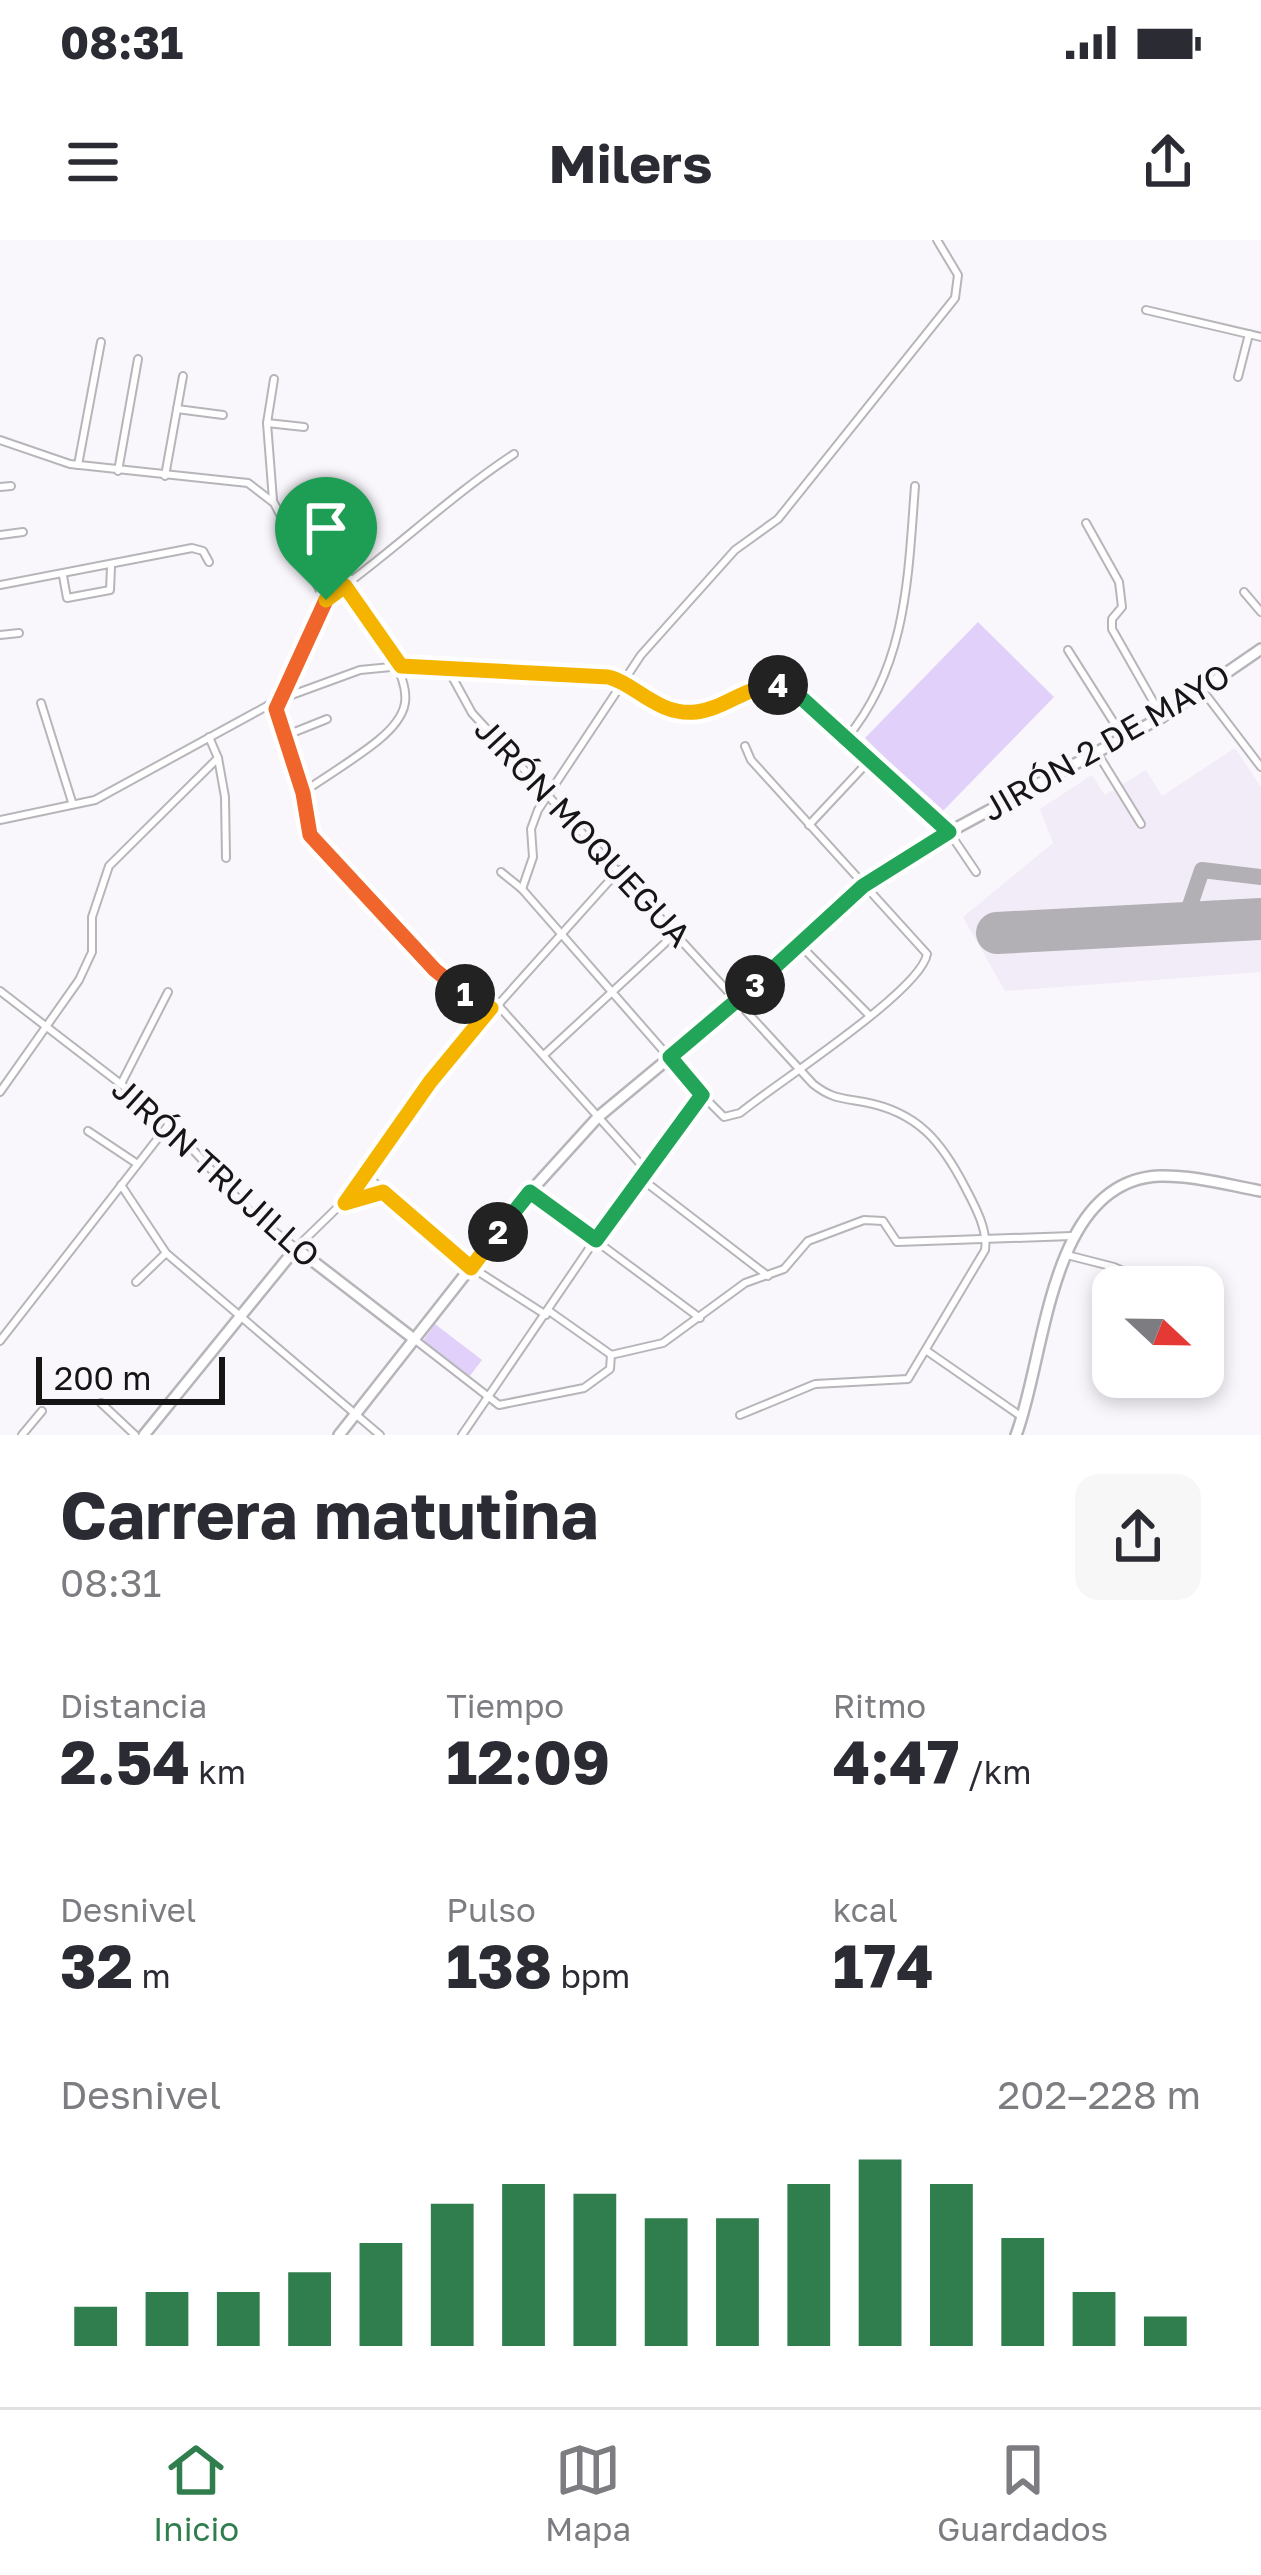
<!DOCTYPE html>
<html lang="es">
<head>
<meta charset="utf-8">
<style>
	body { margin:0; font-family:"Golos Text",sans-serif; background:#f7f7f7; color:#2b2b33; height:100vh; display:flex; flex-direction:column; font-size:45px; white-space:nowrap }
	* { box-sizing:border-box; margin:0 }
	p { font-size:39px; color:#7c7c81 }
	.icon { flex:none; width:66px; height:66px; fill:none; stroke:currentColor; stroke-width:2; stroke-linecap:round; stroke-linejoin:round }
	.map { position:relative; height:1195px; overflow:hidden }
	.drawer { display:flex; flex-direction:column; background:#fff; flex:1 }
	.drawer>* { flex:none }
	.needle { width:78px; rotate:112deg }
	.tools { position:absolute; left:1092px; top:1026px; display:grid; gap:24px }
	.tools a { display:grid; place-items:center; width:132px; height:132px; border-radius:24px; background:#fff; box-shadow:0 6px 18px #0003; font-size:60px }
	.scale { position:absolute; left:36px; bottom:30px; width:189px; box-sizing:border-box; padding-left:12px; border:6px solid #151516; border-top:0; font-size:33px; line-height:42px; white-space:nowrap; color:#151516; -webkit-text-stroke:9px #f9f7fc; paint-order:stroke }
	.pin { position:absolute; display:grid; place-items:center; width:102px; height:102px; color:#fff; margin:-123px -51px; border-radius:50% 50% 50% 0; rotate:-45deg; box-shadow:0 0 12px #0007 }
	.pin .icon { rotate:45deg }
	.km { position:absolute; width:60px; height:60px; margin:-30px; border-radius:50%; background:#222; color:#fff; font-size:33px; line-height:60px; text-align:center }
	.round { display:grid; place-items:center; flex:none; width:126px; height:126px; border-radius:24px; background:#f7f7f7 }
	.headline { display:flex; align-items:center; justify-content:space-between; height:204px; padding:0 60px }
	h1 { font-size:66px; font-weight:700; line-height:90px }
	.figures { display:grid; grid-template-columns:repeat(3,1fr); gap:18px; height:204px; padding:12px 60px }
	.figures div { display:grid; align-content:center }
	.figures b { font-size:60px; font-weight:700 }
	.figures small { font-size:33px; font-weight:400 }
	.figures p { font-size:33px }
	.chart { height:336px; padding:24px 60px }
	.chart p { display:flex; justify-content:space-between }
	.chart svg { width:100%; height:216px; margin-top:12px; stroke:#307d4d; stroke-width:6 }
	.status { display:flex; justify-content:space-between; align-items:center; height:84px; padding:0 60px; background:#fff; direction:ltr }
	.status svg { height:33px; fill:currentColor }
	header { display:flex; justify-content:space-between; align-items:center; height:156px; padding:0 60px; background:#fff; font-size:54px; font-weight:700 }
	.menu { display:flex; justify-content:space-around; align-items:center; height:168px; border-top:3px solid #e1e1e2; background:#fff; font-size:33px; color:#7c7c81 }
	.menu a { display:grid; justify-items:center; gap:6px }
	.menu .selected { color:#307d4d }
	.map>svg:first-child { display:block }
</style>
</head>
<body>
<div class="status"><b>08:31</b><svg viewBox="0 0 49 12"><path d="M0 12V9h3v3zM5 12V6h3v6zM10 12V3h3v9zM15 12V0h3v12zM26 1h20v11H26zM47 4h2v5h-2z"/></svg></div>
<header><svg class="icon" aria-label="menu" viewBox="0 0 24 24"><path d="M4 6h16M4 12h16M4 18h16"/></svg>Milers<svg class="icon" aria-label="share" viewBox="0 0 24 24"><path d="M12 15V3M7 8l5-5 5 5M5 13v7h14v-7"/></svg></header>
<div class="map">
<svg width="1261" height="1195" viewBox="0 0 1261 1195">
	<rect width="100%" height="100%" fill="#f9f7fc"/>
	<path fill="#f1ecf8" d="M1235,508L1261,547V732L1005,751L963,677L1053,603L1040,569L1092,535L1105,555L1146,530L1162,556Z"/>
	<g fill="#e1d1fa">
		<path d="M978,382L1054,457L941,573L865,498Z"/>
		<path d="M435,1084L482,1120L469,1137L423,1101Z"/>
	</g>
	<g fill="none" stroke-linecap="round" stroke-linejoin="round">
		<path stroke="#b2b0b4" stroke-width="16" d="M1184,683L1202,630L1261,637"/>
		<path stroke="#b2b0b4" stroke-width="42" d="M997,693L1261,679"/>
		<g stroke="#b7b5b9" stroke-width="10">
			<g id="minor">
				<path d="M1146,70L1261,97"/>
				<path d="M1238,137L1249,94"/>
				<path d="M177,169L223,175"/>
				<path d="M267,183L304,187"/>
				<path d="M0,200L70,224L248,243L274,263L325,360L276,469L311,595L435,730L491,768"/>
				<path d="M78,225L101,102"/>
				<path d="M118,231L138,119"/>
				<path d="M165,236L183,136"/>
				<path d="M0,247L11,246"/>
				<path d="M273,260L267,183L274,139"/>
				<path d="M1086,283L1119,342L1122,367L1112,379V389L1162,477"/>
				<path d="M0,295L23,292"/>
				<path d="M63,336L67,358L110,350L111,327"/>
				<path d="M0,345L192,308L203,311L209,322"/>
				<path d="M1244,352L1261,372"/>
				<path d="M325,360C391,314 447,258 514,214"/>
				<path d="M0,395L19,393"/>
				<path d="M1068,410L1123,497"/>
				<path d="M449,431L472,473L813,844C832,859 842,858 864,862C918,872 942,902 966,949C975,966 988,990 985,1010L908,1139L815,1144L740,1175"/>
				<path d="M1203,451L1261,527"/>
				<path d="M41,463L72,562"/>
				<path d="M287,495L327,479"/>
				<path d="M846,499C907,426 908,337 915,246"/>
				<path d="M1096,511L1141,584"/>
				<path d="M218,518L225,557L226,618"/>
				<path d="M303,552C431,469 432,471 345,346"/>
				<path d="M0,580L95,560L278,460L360,430L401,426L608,437C636,443 658,476 696,472C732,468 757,431 796,453L949,592L976,632"/>
				<path d="M809,585L868,522"/>
				<path d="M501,632L522,649L702,855L724,877L740,873C775,844 921,751 927,714L751,520L745,506"/>
				<path d="M522,649L533,617L531,589L538,570L641,415L735,310L778,279L955,58L958,35L937,0"/>
				<path d="M801,706L870,776"/>
				<path d="M0,751L161,875L253,975L296,1008L336,969L383,952"/>
				<path d="M496,763L644,928"/>
				<path d="M545,814L677,692"/>
				<path d="M121,844L168,752"/>
				<path d="M0,852L79,740L92,712V677L109,626L218,518L209,497"/>
				<path d="M88,891L136,923"/>
				<path d="M367,936L471,1027L546,1075"/>
				<path d="M639,937L768,1036"/>
				<path d="M121,945L166,1013L380,1195"/>
				<path d="M530,952L700,1078"/>
				<path d="M348,960L429,842L619,630"/>
				<path d="M1067,1015L1114,1027L1160,1047"/>
				<path d="M136,1042L166,1013"/>
				<path d="M549,1071L610,1114"/>
				<path d="M1203,1073V1092"/>
				<path d="M414,1099L499,1165L584,1148L610,1129L611,1115L663,1103L745,1043L784,1029L808,1001L864,980L883,981L897,1002L1072,996"/>
				<path d="M0,1101L169,884"/>
				<path d="M927,1111L1022,1177"/>
				<path d="M101,1163L135,1195"/>
				<path d="M22,1195L42,1171"/>
				<path d="M462,1195L644,928L702,855"/>
			</g>
		</g>
		<g stroke="#b7b5b9" stroke-width="14">
			<g id="secondary">
				<path d="M144,1195L296,1008L414,1099"/>
				<path d="M339,1195L530,952L598,877L739,760L863,646L949,592L1162,477L1261,409"/>
				<path d="M1016,1195C1046,1117 1048,941 1159,936C1193,935 1228,945 1261,951"/>
			</g>
		</g>
		<use href="#minor" stroke="#fff" stroke-width="6"/>
		<use href="#secondary" stroke="#fff" stroke-width="9"/>
	</g>
	<g fill="none" stroke-linecap="round" stroke-linejoin="round">
		<g stroke="#fff" stroke-width="24">
			<path id="split-1" d="M326,360L276,469L303,553L310,595L435,730L465,754"/>
		</g>
		<g stroke="#fff" stroke-width="24">
			<path id="split-2" d="M465,754L491,768L430,842L345,963L383,952L471,1028L498,992"/>
		</g>
		<g stroke="#fff" stroke-width="24">
			<path id="split-3" d="M498,992L530,952L596,1000L702,855L670,817L755,745"/>
		</g>
		<g stroke="#fff" stroke-width="24">
			<path id="split-4" d="M755,745L863,646L949,592L796,453L778,445"/>
		</g>
		<g stroke="#fff" stroke-width="24">
			<path id="split-5" d="M326,360L345,346L401,426L608,437C635,443 657,476 696,472C725,469 747,445 778,445"/>
		</g>
		<use href="#split-1" stroke="#f0652b" stroke-width="15"/>
		<use href="#split-2" stroke="#f5b400" stroke-width="15"/>
		<use href="#split-3" stroke="#22a559" stroke-width="15"/>
		<use href="#split-4" stroke="#22a559" stroke-width="15"/>
		<use href="#split-5" stroke="#f5b400" stroke-width="15"/>
	</g>
	<g text-anchor="middle" stroke-width="9" stroke-linejoin="round" paint-order="stroke">
		<g font-size="33" fill="#151516" stroke="#f9f7fc">
			<text transform="translate(1106 502) rotate(-30)" y="12">JIRÓN 2 DE MAYO</text>
			<text transform="translate(583 592) rotate(47)" y="12">JIRÓN MOQUEGUA</text>
			<text transform="translate(216 932) rotate(42)" y="12">JIRÓN TRUJILLO</text>
		</g>
	</g>
</svg>
<div class="tools">
<a><svg class="needle" viewBox="-14 -14 28 28"><path d="M0-13l5 13h-10z" fill="#e53935"/><path d="M0 13l5-13h-10z" fill="#7c7c81"/></svg></a>
</div>
<div class="scale">200 m</div>
<div class="pin" style="left:326px;top:360px;background:#1e9e55"><svg class="icon" aria-label="arrive" viewBox="0 0 24 24"><path d="M6 21V4h12l-3 4 3 4H6"/></svg></div>
<b class="km" style="left:465px;top:754px">1</b>
<b class="km" style="left:498px;top:992px">2</b>
<b class="km" style="left:755px;top:745px">3</b>
<b class="km" style="left:778px;top:445px">4</b>
</div>
<section class="drawer">
<div class="headline"><div><h1>Carrera matutina</h1><p>08:31</p></div><a class="round"><svg class="icon" aria-label="share" viewBox="0 0 24 24"><path d="M12 15V3M7 8l5-5 5 5M5 13v7h14v-7"/></svg></a></div>
<div class="figures">
<div><p>Distancia</p><b>2.54<small> km</small></b></div>
<div><p>Tiempo</p><b>12:09</b></div>
<div><p>Ritmo</p><b>4:47<small> /km</small></b></div>
</div>
<div class="figures">
<div><p>Desnivel</p><b>32<small> m</small></b></div>
<div><p>Pulso</p><b>138<small> bpm</small></b></div>
<div><p>kcal</p><b>174</b></div>
</div>
<div class="chart"><p><span>Desnivel</span>202–228 m</p>
<svg viewBox="0 0 160 44" preserveAspectRatio="none"><path d="M5 44V36M15 44V33M25 44V33M35 44V29M45 44V23M55 44V15M65 44V11M75 44V13M85 44V18M95 44V18M105 44V11M115 44V6M125 44V11M135 44V22M145 44V33M155 44V38"/></svg>
</div>
</section>
<nav class="menu">
<a class="selected"><svg class="icon" aria-label="home" viewBox="0 0 24 24"><path d="M3 11l9-7 9 7M6 9v11h12V9"/></svg>Inicio</a>
<a><svg class="icon" aria-label="map" viewBox="0 0 24 24"><path d="M3 6l6-2 6 2 6-2v14l-6 2-6-2-6 2zM9 4v14M15 6v14"/></svg>Mapa</a>
<a><svg class="icon" aria-label="saved" viewBox="0 0 24 24"><path d="M7 4h10v16l-5-4-5 4z"/></svg>Guardados</a>
</nav>
</body>
</html>
